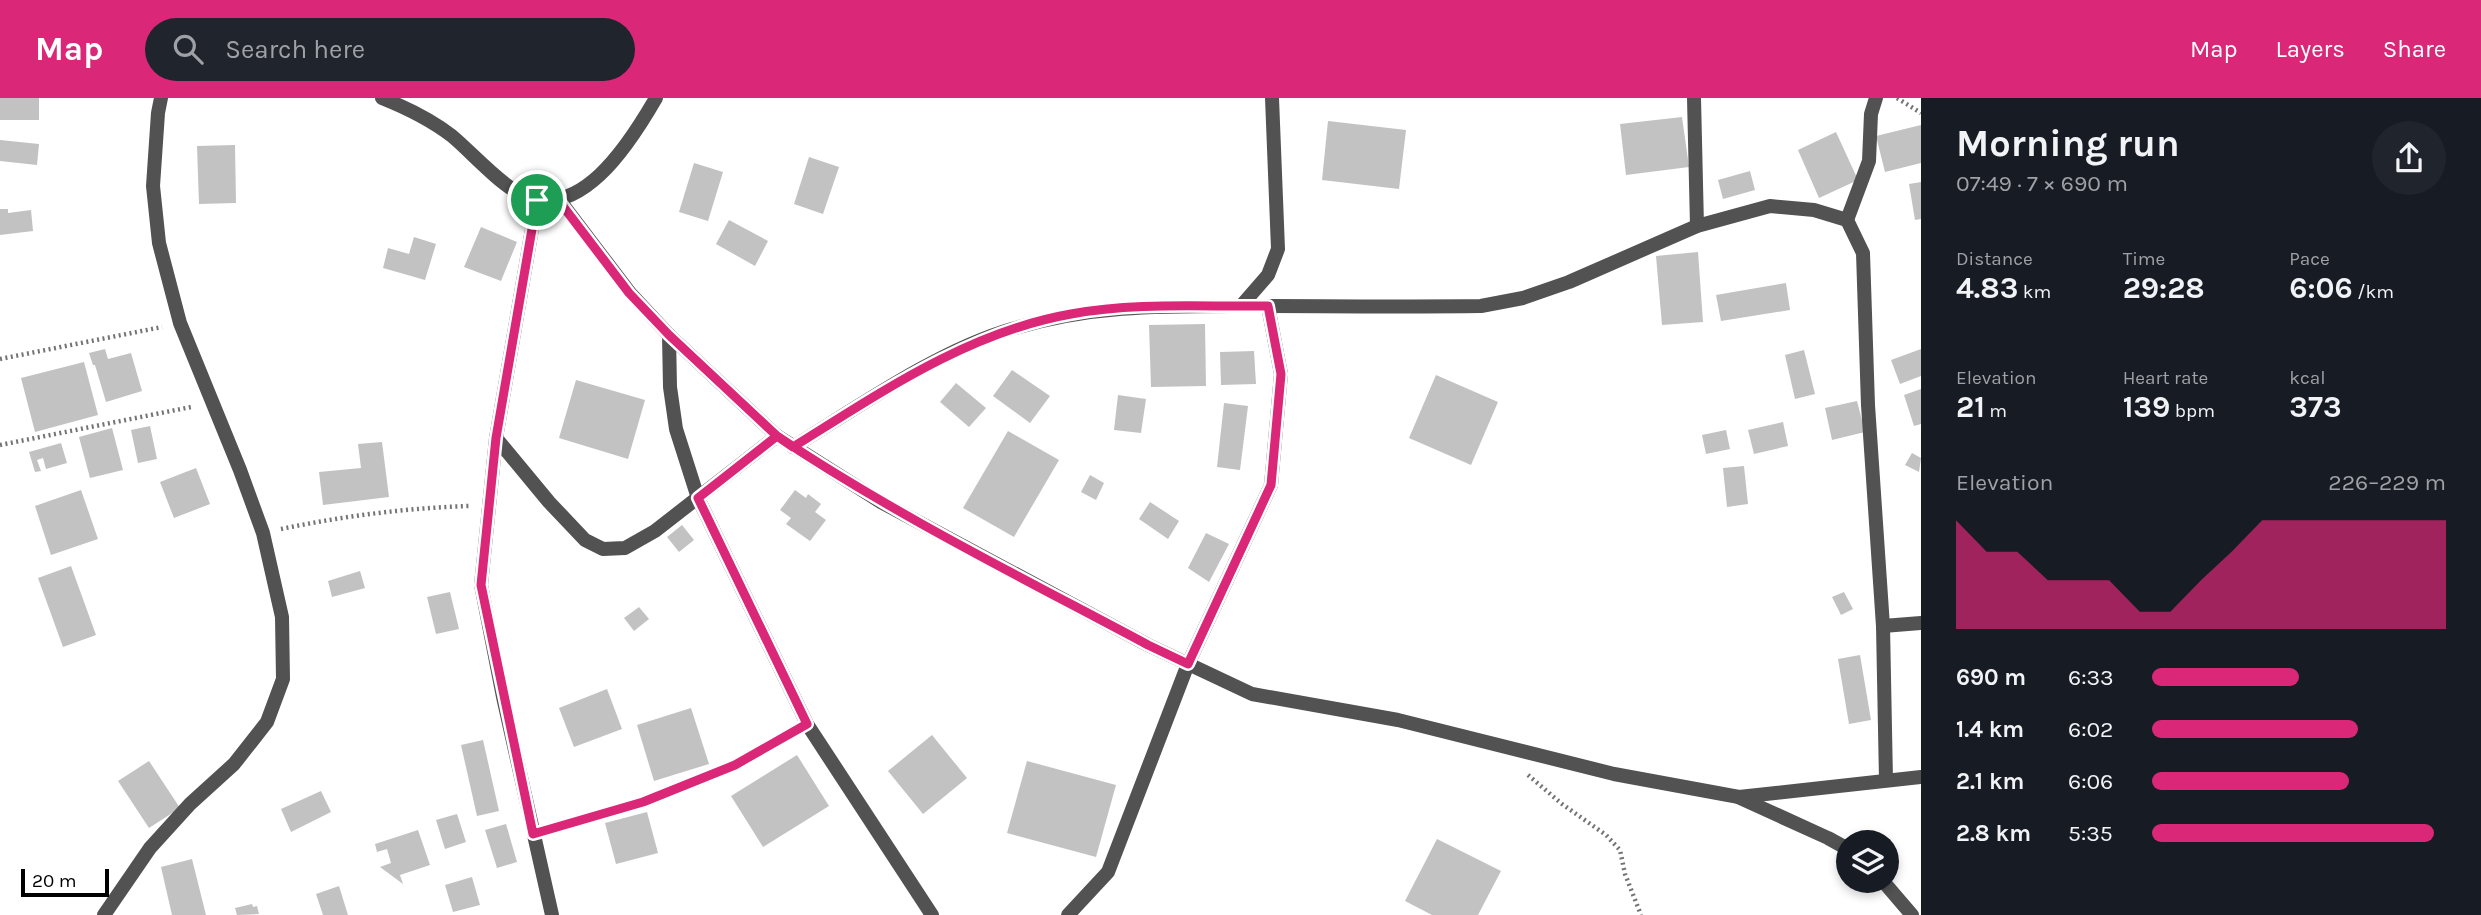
<!DOCTYPE html>
<html lang="en">
<head>
<meta charset="utf-8">
<style>
	body { margin:0; font-family:Karla,sans-serif; background:#20242c; color:#f1f3f6; height:100vh; display:flex; flex-direction:column; font-size:26px; white-space:nowrap }
	* { box-sizing:border-box; margin:0 }
	p { font-size:23px; color:#9ea1a6 }
	.icon { flex:none; width:38px; height:38px; fill:none; stroke:currentColor; stroke-width:2; stroke-linecap:round; stroke-linejoin:round }
	.map { position:relative; flex:1; overflow:hidden }
	.panel { display:flex; flex-direction:column; background:#171b24; width:560px }
	.panel>* { flex:none }
	.buttons { position:absolute; left:1836px; top:732px; display:grid; gap:14px }
	.buttons a { display:grid; place-items:center; width:63px; height:63px; border-radius:50%; background:#171b24; box-shadow:0 4px 10px #0003; font-size:35px }
	.scale { position:absolute; left:21px; bottom:18px; width:88px; box-sizing:border-box; padding-left:7px; border:4px solid #000; border-top:0; font-size:19px; line-height:24px; white-space:nowrap; color:#000; -webkit-text-stroke:5px #fff; paint-order:stroke }
	.pin { position:absolute; display:grid; place-items:center; width:60px; height:60px; color:#fff; margin:-30px; border:4px solid #fff; border-radius:50%; box-shadow:0 2px 7px #0007 }
	.round { display:grid; place-items:center; flex:none; width:74px; height:74px; border-radius:37px; background:#20242c }
	.headline { display:flex; align-items:center; justify-content:space-between; height:119px; padding:0 35px }
	h1 { font-size:38px; font-weight:700; line-height:52px }
	.stats { display:grid; grid-template-columns:repeat(3,1fr); gap:10px; height:119px; padding:7px 35px }
	.stats div { display:grid; align-content:center }
	.stats b { font-size:30px; font-weight:700 }
	.stats small { font-size:19px; font-weight:400 }
	.stats p { font-size:19px }
	.chart { height:196px; padding:14px 35px }
	.chart p { display:flex; justify-content:space-between }
	.chart svg { width:100%; height:126px; margin-top:7px; fill:#db2777; opacity:.7 }
	ul { padding:0 35px; list-style:none; font-size:23px }
	li { display:grid; grid-template-columns:112px 84px 1fr; align-items:center; height:52px }
	li i { height:18px; border-radius:9px; background:#db2777 }
	header { display:flex; align-items:center; gap:42px; box-sizing:border-box; height:98px; padding:0 35px; background:#db2777; color:#fff }
	header strong { font-size:33px }
	nav { display:flex; gap:38px; margin-inline-start:auto; font-size:24px }
	.search { width:490px; height:63px; background:#20242c; display:flex; align-items:center; gap:18px; box-sizing:border-box; padding:0 24px; border-radius:38px; color:#9ea1a6; font-size:26px }
	main { display:flex; flex:1; min-height:0 }
	.map>svg:first-child { display:block }
</style>
</head>
<body>
<header>
<strong>Map</strong>
<div class="search"><svg class="icon" aria-label="search" viewBox="0 0 24 24"><circle cx="10" cy="10" r="6"/><path d="M15 15l6 6"/></svg>Search here</div>
<nav><a>Map</a><a>Layers</a><a>Share</a></nav>
</header>
<main>
<div class="map">
<svg width="1921" height="817" viewBox="0 0 1921 817">
	<rect width="100%" height="100%" fill="#fff"/>
	<g fill="#c2c2c2">
		<rect x="0" y="0" width="39" height="22"/>
		<path d="M1682,19L1689,69L1626,77L1620,26Z"/>
		<path d="M1328,23L1406,32L1399,91L1322,82Z"/>
		<path d="M1921,27V65L1885,74L1876,38Z"/>
		<path d="M1836,34L1858,82L1819,100L1798,52Z"/>
		<path d="M0,42L39,46L37,67L0,63Z"/>
		<path d="M235,47L236,105L199,106L197,48Z"/>
		<path d="M809,59L839,69L823,116L794,106Z"/>
		<path d="M694,65L723,74L708,123L679,114Z"/>
		<path d="M1750,73L1755,92L1723,101L1718,82Z"/>
		<path d="M1921,84V121L1915,122L1909,86Z"/>
		<path d="M0,111H8V115L31,112L33,133L0,137Z"/>
		<path d="M729,122L768,143L755,168L716,146Z"/>
		<path d="M481,129L517,144L501,183L464,169Z"/>
		<path d="M414,139L436,146L425,182L383,170L388,150L409,156Z"/>
		<path d="M1698,154L1703,224L1662,227L1656,158Z"/>
		<path d="M1786,185L1790,212L1721,223L1716,197Z"/>
		<path d="M1205,226L1206,288L1151,289L1149,227Z"/>
		<path d="M105,251L108,261L131,255L142,293L106,304L95,267H93L89,255Z"/>
		<path d="M1921,251V278L1900,286L1891,262Z"/>
		<path d="M1804,252L1815,296L1795,301L1785,257Z"/>
		<path d="M1254,253L1256,286L1221,287L1220,254Z"/>
		<path d="M84,264L98,317L35,334L21,280Z"/>
		<path d="M1012,272L1050,298L1030,325L993,298Z"/>
		<path d="M1436,277L1498,304L1471,367L1409,340Z"/>
		<path d="M576,282L645,302L628,361L559,340Z"/>
		<path d="M956,285L986,310L969,329L940,304Z"/>
		<path d="M1921,291V326L1914,328L1904,297Z"/>
		<path d="M1118,297L1146,301L1141,335L1114,332Z"/>
		<path d="M1857,303L1865,334L1832,342L1825,310Z"/>
		<path d="M1224,305L1248,308L1240,372L1217,369Z"/>
		<path d="M1783,324L1788,348L1754,356L1748,332Z"/>
		<path d="M150,328L157,361L138,365L131,332Z"/>
		<path d="M112,330L123,372L90,380L79,339Z"/>
		<path d="M1726,332L1730,351L1706,356L1702,337Z"/>
		<path d="M1008,333L1059,362L1014,439L963,410Z"/>
		<path d="M382,344L389,399L323,407L319,374L361,370L358,346Z"/>
		<path d="M61,345L67,365L46,371L43,360L37,362L41,373L35,374L29,354Z"/>
		<path d="M1912,355L1921,360L1919,374L1905,367Z"/>
		<path d="M1744,368L1748,406L1727,409L1723,370Z"/>
		<path d="M196,370L210,406L174,420L160,384Z"/>
		<path d="M1090,377L1104,385L1096,402L1081,394Z"/>
		<path d="M81,392L98,441L51,457L35,408Z"/>
		<path d="M795,392L806,400L808,396L821,406L815,414L826,422L810,443L786,426L791,420L780,412Z"/>
		<path d="M1150,404L1179,423L1168,441L1139,421Z"/>
		<path d="M682,427L694,442L679,454L667,439Z"/>
		<path d="M1206,435L1229,446L1209,484L1188,470Z"/>
		<path d="M71,468L96,537L63,549L38,480Z"/>
		<path d="M360,473L365,490L332,499L328,483Z"/>
		<path d="M450,494L459,531L436,536L427,499Z"/>
		<path d="M1844,494L1853,511L1841,517L1832,499Z"/>
		<path d="M639,509L649,521L634,533L624,520Z"/>
		<path d="M1860,557L1871,622L1849,626L1838,561Z"/>
		<path d="M607,591L622,631L574,649L559,610Z"/>
		<path d="M691,610L709,666L654,683L637,627Z"/>
		<path d="M932,637L967,680L923,716L888,673Z"/>
		<path d="M483,642L499,713L477,718L461,647Z"/>
		<path d="M797,657L829,708L763,749L731,698Z"/>
		<path d="M149,663L180,710L149,730L118,683Z"/>
		<path d="M1027,663L1116,687L1096,759L1007,735Z"/>
		<path d="M321,693L331,714L291,734L281,711Z"/>
		<path d="M647,714L658,755L616,766L605,725Z"/>
		<path d="M457,716L466,744L445,751L436,722Z"/>
		<path d="M506,726L517,764L497,770L485,732Z"/>
		<path d="M418,732L430,767L400,777L403,786L380,769L391,765L387,751L377,754L375,746Z"/>
		<path d="M1437,741L1501,773L1478,817H1432L1405,803Z"/>
		<path d="M192,761L206,817H172L161,769Z"/>
		<path d="M472,779L480,807L453,814L445,787Z"/>
		<path d="M339,788L348,817H323L316,796Z"/>
		<path d="M252,806L253,809L257,808L259,816L237,817L235,810Z"/>
	</g>
	<g fill="none" stroke-linecap="round" stroke-linejoin="round">
		<g stroke="#747474" stroke-width="4.5" stroke-dasharray="2 3.5" stroke-linecap="butt">
			<path d="M1897,0L1921,15"/>
			<path d="M0,261L162,229"/>
			<path d="M0,347L191,309"/>
			<path d="M281,431C344,418 406,410 470,408"/>
			<path d="M1528,677L1562,706L1606,737L1620,752L1625,776L1641,817"/>
			<path d="M554,730L643,704L735,667L789,636"/>
		</g>
		<g stroke="#525252" stroke-width="14">
			<path d="M382,0C407,10 430,21 452,38C471,54 497,83 517,94C578,129 630,45 656,0"/>
			<path d="M1694,0L1697,128"/>
			<path d="M537,102L496,340L481,487L503,599L552,817"/>
			<path d="M560,103L630,195L669,237L777,338L881,404L1148,547L1252,596L1398,622L1614,676L1739,699L1921,679"/>
			<path d="M1847,122L1869,63L1871,16L1876,0"/>
			<path d="M1241,208L1268,177L1278,151L1272,0"/>
			<path d="M669,237L670,289L676,331L698,400L807,626L932,817"/>
			<path d="M496,340L549,404L585,442L603,451L625,450L655,433L777,338"/>
			<path d="M793,349C858,309 939,252 1012,231C1090,207 1162,208 1243,208C1322,208 1401,209 1481,208L1523,200L1569,184L1697,128L1770,108L1814,112L1847,122L1863,155L1868,307L1883,528L1886,682"/>
			<path d="M1883,528L1921,525"/>
			<path d="M1740,700L1828,740L1848,751"/>
			<path d="M1882,782L1912,817"/>
			<path d="M104,817L150,750L190,706L234,666L267,624L283,581L282,519L263,435L240,372L180,225L159,145L153,88L158,15L161,0"/>
			<path d="M1068,817L1108,774L1188,566L1271,387L1281,276L1268,208"/>
		</g>
	</g>
	<g fill="none" stroke-linecap="round" stroke-linejoin="round">
		<g stroke="#fff" stroke-width="14">
			<path id="route" d="M537,102L496,340L481,487L533,736L643,704L735,667L807,626L698,400L777,338C895,417 1023,480 1148,547L1188,566L1271,387L1281,276L1268,208C1202,209 1135,204 1071,216C968,234 880,295 793,349L777,338L669,237L629,195L559,103L537,102"/>
		</g>
		<use href="#route" stroke="#db2777" stroke-width="9"/>
	</g>
</svg>
<div class="buttons">
<a><svg class="icon" aria-label="layers" viewBox="0 0 24 24"><path d="M12 4l9 5-9 5-9-5zM3 14l9 5 9-5"/></svg></a>
</div>
<div class="scale">20 m</div>
<div class="pin" style="left:537px;top:102px;background:#1e9e55"><svg class="icon" aria-label="arrive" viewBox="0 0 24 24"><path d="M6 21V4h12l-3 4 3 4H6"/></svg></div>
</div>
<section class="panel">
<div class="headline"><div><h1>Morning run</h1><p>07:49 · 7 × 690 m</p></div><a class="round"><svg class="icon" aria-label="share" viewBox="0 0 24 24"><path d="M12 15V3M7 8l5-5 5 5M5 13v7h14v-7"/></svg></a></div>
<div class="stats">
<div><p>Distance</p><b>4.83<small> km</small></b></div>
<div><p>Time</p><b>29:28</b></div>
<div><p>Pace</p><b>6:06<small> /km</small></b></div>
</div>
<div class="stats">
<div><p>Elevation</p><b>21<small> m</small></b></div>
<div><p>Heart rate</p><b>139<small> bpm</small></b></div>
<div><p>kcal</p><b>373</b></div>
</div>
<div class="chart"><p><span>Elevation</span>226–229 m</p>
<svg viewBox="0 0 160 44" preserveAspectRatio="none"><path d="M0 44V6L10 17L20 17L30 27L40 27L50 27L60 38L70 38L80 27L90 17L100 6L110 6L120 6L130 6L140 6L150 6L160 6V44z"/></svg>
</div>
<ul>
<li><b>690 m</b>6:33<i style="width:50%"></i></li>
<li><b>1.4 km</b>6:02<i style="width:70%"></i></li>
<li><b>2.1 km</b>6:06<i style="width:67%"></i></li>
<li><b>2.8 km</b>5:35<i style="width:96%"></i></li>
</ul>
</section>
</main>
</body>
</html>
